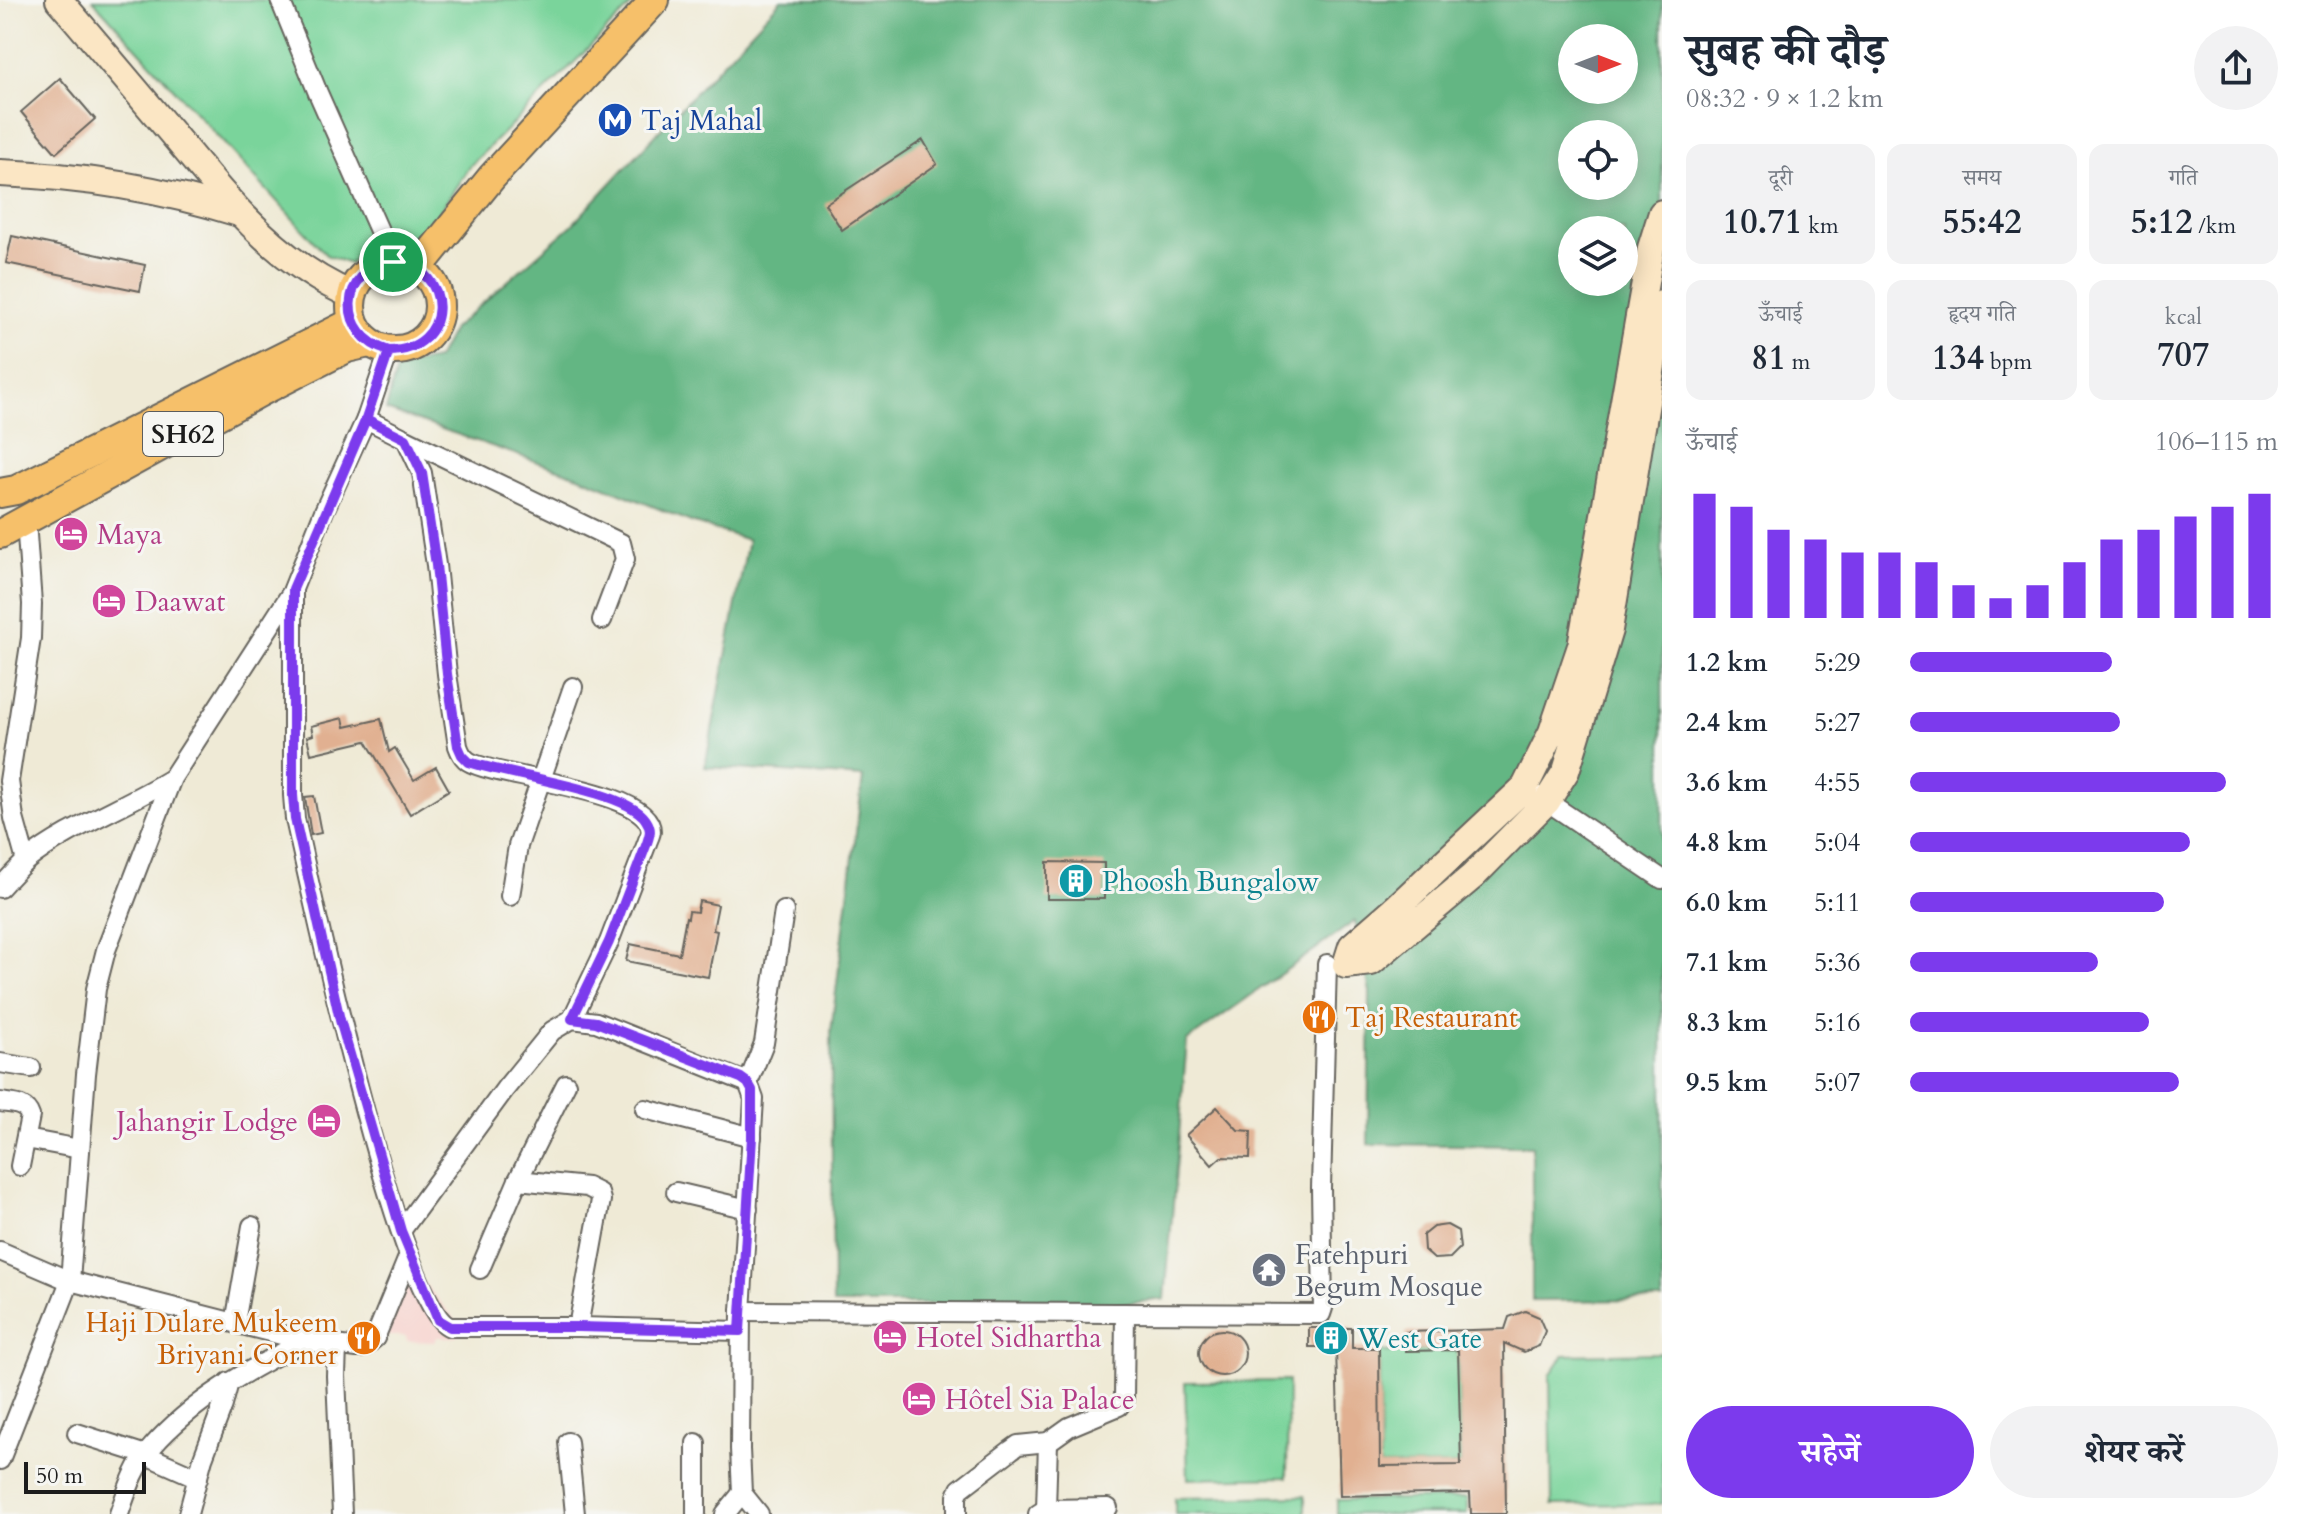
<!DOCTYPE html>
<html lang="hi">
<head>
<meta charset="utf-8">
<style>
	body { margin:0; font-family:Cardo,"Noto Serif Devanagari",serif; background:#f2f2f3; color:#1f2937; height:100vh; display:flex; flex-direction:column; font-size:30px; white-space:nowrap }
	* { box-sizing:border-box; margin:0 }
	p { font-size:26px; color:#747a83 }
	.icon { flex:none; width:44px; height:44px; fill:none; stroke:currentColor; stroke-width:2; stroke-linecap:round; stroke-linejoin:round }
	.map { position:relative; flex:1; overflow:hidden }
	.details { display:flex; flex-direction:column; background:#fff; width:640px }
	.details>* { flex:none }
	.needle { width:52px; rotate:90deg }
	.tools { position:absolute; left:1558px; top:24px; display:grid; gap:16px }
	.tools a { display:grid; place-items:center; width:80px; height:80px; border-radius:50%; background:#fff; box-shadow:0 4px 20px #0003; font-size:40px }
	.scale { position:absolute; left:24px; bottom:20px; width:122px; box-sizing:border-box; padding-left:8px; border:4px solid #1c1c1c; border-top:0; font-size:22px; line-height:28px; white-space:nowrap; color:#1c1c1c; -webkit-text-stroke:6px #f6f6f2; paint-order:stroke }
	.pin { position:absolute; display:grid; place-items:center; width:68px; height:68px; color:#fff; margin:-34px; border:4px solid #fff; border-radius:50%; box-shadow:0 2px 8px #0007 }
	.round { display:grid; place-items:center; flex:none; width:84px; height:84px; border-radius:42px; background:#f2f2f3 }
	.headline { display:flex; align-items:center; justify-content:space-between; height:136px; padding:0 24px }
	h1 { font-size:44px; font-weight:700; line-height:60px }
	.stats { display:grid; grid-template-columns:repeat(3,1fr); gap:12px; height:136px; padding:8px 24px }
	.stats div { display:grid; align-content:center; border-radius:16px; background:#f2f2f3; text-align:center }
	.stats b { font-size:34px; font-weight:700 }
	.stats small { font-size:22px; font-weight:400 }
	.stats p { font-size:22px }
	.chart { height:224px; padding:16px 24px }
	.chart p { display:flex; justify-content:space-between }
	.chart svg { width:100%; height:144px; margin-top:8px; stroke:#7c3aed; stroke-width:6 }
	.action { display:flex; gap:16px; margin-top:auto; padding:16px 24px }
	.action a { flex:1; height:92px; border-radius:48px; background:#7c3aed; color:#fff; font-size:32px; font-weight:700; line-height:92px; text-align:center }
	.action a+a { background:#f2f2f3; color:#1f2937 }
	ul { padding:0 24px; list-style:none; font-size:26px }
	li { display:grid; grid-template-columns:128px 96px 1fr; align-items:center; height:60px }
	li i { height:20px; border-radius:10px; background:#7c3aed }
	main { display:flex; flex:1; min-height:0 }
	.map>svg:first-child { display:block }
</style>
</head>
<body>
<main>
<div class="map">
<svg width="1662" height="1514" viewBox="0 0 1662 1514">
	<rect width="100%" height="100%" fill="#f6f6f2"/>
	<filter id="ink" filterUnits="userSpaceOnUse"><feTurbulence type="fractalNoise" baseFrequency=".0125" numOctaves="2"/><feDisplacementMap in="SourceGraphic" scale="16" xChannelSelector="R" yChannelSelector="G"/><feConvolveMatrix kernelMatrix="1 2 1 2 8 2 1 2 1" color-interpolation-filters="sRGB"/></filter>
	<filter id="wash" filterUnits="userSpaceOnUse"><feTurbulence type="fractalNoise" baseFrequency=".006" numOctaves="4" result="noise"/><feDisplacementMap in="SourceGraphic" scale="32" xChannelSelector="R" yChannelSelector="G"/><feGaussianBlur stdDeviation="1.8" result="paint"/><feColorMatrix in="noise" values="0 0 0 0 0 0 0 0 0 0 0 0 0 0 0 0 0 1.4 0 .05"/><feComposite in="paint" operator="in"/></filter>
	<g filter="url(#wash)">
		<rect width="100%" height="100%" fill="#efead6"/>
		<path fill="#f7d0cb" d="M397,1262L425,1284L458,1323L457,1337H437L435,1342L407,1341L406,1336H386L376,1324Z"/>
		<g fill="#7ad49b" stroke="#4b785c" stroke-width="2">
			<path d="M93,0H637L469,167L422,239L403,244L373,238L360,247L350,264L326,255Z"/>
			<path d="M1458,1350L1461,1465L1380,1466L1379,1352Z"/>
			<path d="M1662,1353V1504L1552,1505L1550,1375L1564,1355Z"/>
			<path d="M1288,1381L1287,1477L1188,1479L1185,1382Z"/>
			<path d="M1305,1496V1514H1175V1498Z"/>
			<path d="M1467,1498V1514H1337V1500Z"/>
		</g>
		<path fill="#63b683" stroke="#406950" stroke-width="2" fill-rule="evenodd" d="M781,0H1662V1300L1532,1301V1146L1368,1144L1370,992L1355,921L1187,1041L1165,1299L1122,1304H833L831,1031L863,777L705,767L748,540L691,522L579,476L386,410L397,366L437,359L453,329L572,225ZM1572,38H1624V90H1572ZM1572,134H1624V186H1572ZM1572,230H1624V282H1572Z"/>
		<g id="blocks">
			<g fill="#e1b091">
				<path d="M60,78L95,119L56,153L21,112Z"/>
				<path d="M923,140L937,164L842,230L825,204Z"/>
				<path d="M12,236L145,265L140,291L6,263Z"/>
				<path d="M343,718L345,727L381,719L389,752L395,748L414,780L436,767L449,790L410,814L366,741L311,754L307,737L313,735L311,726Z"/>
				<path d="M314,796L321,833L311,835L305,797Z"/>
				<path d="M1047,862L1104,863V899H1047Z"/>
				<path d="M699,901L718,905L713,930L717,931L708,977L626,961L630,944L679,954L686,917L688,918L689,911L697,912Z"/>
				<path d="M1217,1107L1238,1130L1251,1131L1250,1158L1221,1157L1212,1165L1186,1135Z"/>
				<path d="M1447,1225L1458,1231L1460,1248L1450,1258L1434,1259L1424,1250L1423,1235L1433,1227Z"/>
				<path d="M1525,1311L1539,1317L1545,1331L1539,1346L1524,1352L1504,1343L1506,1514H1471L1470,1493L1340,1496L1336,1347H1309V1328H1352V1348H1379L1380,1466L1461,1465L1458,1350L1406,1351V1332L1505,1329L1509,1317Z"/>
				<circle cx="1222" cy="1353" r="23"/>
			</g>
		</g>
	</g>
	<g filter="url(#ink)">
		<use href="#blocks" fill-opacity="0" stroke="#66645d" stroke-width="2"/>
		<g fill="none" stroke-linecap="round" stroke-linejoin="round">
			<g stroke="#66645d" stroke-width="22">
				<g id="street">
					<path d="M280,0L318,93L393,262"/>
					<path d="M389,351L366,419L324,511L293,589V795L295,819C310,886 401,1311 450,1327H578L740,1331"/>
					<path d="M366,419L406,439L422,473L436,565L447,674L458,746C460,752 462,757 468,761C496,779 651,788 651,831C651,835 648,839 647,843L609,942L572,1019"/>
					<path d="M406,439L621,543L625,559L602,620"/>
					<path d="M1539,796L1662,879"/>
					<path d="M26,861L14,818L9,781L31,638L32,604L26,521"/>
					<path d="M0,888C8,879 17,869 26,861C69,827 125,807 172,778"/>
					<path d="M510,896L518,846L573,687"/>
					<path d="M0,1063L31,1068"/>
					<path d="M748,1083L764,1043L784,911"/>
					<path d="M0,1102C12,1104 26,1103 30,1116L20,1166"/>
					<path d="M645,1109L752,1137"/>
					<path d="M26,1139L80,1149"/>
					<path d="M518,1180L587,1187L599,1193L601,1200L578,1327"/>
					<path d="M676,1192L748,1209"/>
					<path d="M401,1231L505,1089L552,1031L572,1019L596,1022L748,1083L754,1099L741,1311L740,1449L742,1493L759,1514"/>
					<path d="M0,1251L70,1281L305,1341L357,1348L364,1347L375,1338L409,1255"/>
					<path d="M480,1269L518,1180L566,1084"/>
					<path d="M741,1311L1321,1314L1323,1308L1321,1188L1327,964"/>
					<path d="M235,1323L252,1226"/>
					<path d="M337,1346L336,1376L342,1514"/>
					<path d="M77,1433L146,1455L198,1478"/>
					<path d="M568,1442L575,1514"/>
					<path d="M696,1443V1514"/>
					<path d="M0,1460L70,1281L86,1074L96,989L106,950L172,778L292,592"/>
					<path d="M1046,1509L1048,1442"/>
					<path d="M119,1514C127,1491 135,1465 152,1447C193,1400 251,1368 305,1341"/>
					<path d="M188,1514L203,1458L223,1405L229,1382"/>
					<path d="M725,1514L742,1493"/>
					<path d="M957,1514V1496L960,1489L1011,1450L1018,1445L1048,1442L1069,1427L1119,1406L1124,1399L1125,1313"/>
					<path d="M1038,1514L1046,1509L1108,1508"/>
				</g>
			</g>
			<g stroke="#66645d" stroke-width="30">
				<g id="secondary">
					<path d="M59,0C98,45 136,91 175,137C226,198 276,263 352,295"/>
					<path d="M0,173C80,176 162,189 239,213"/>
					<path d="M1662,213L1651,248L1581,646L1552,732L1525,787L1398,906L1352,946L1346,965L1371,962L1473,876L1547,801L1566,771L1609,630L1662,304"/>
				</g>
			</g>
			<g stroke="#66645d" stroke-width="32">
				<g id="primary">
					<circle cx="395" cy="306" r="44"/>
					<path d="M418,268L492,177L655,0"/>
					<path d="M0,493L16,490L353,322"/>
					<path d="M0,534L262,391L347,348L369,343"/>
				</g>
			</g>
			<use href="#street" stroke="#fff" stroke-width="18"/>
			<use href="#secondary" stroke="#fbe6c4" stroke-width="26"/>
			<use href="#primary" stroke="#f6c06b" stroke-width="28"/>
		</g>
	</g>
	<g fill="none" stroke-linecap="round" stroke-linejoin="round" filter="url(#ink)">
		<g stroke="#fff" stroke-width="16">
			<path id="route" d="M393,262C337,270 337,336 389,351L366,419L293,589V795L295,819L340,1020L401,1231L438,1320L450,1327H578L740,1331L752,1137V1090L748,1083L741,1078L596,1022L572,1019L609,942L647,843C650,834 652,829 646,820C627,790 506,775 469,762L462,755L458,746L447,674L436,565L422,473L406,439L366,419L389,351C453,351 456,268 393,262"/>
		</g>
		<use href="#route" stroke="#7c3aed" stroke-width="10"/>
	</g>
	<defs>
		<g id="metro-disc" transform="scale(1.8)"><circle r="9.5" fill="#1a4fb4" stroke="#f6f6f2"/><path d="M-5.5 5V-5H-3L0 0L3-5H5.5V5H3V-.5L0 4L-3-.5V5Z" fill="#fff"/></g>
		<g id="hotel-disc" transform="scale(1.8)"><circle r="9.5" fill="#d1479c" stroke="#f6f6f2"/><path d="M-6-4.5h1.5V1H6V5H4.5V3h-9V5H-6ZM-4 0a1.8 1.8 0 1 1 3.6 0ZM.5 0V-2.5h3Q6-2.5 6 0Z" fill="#fff"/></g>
		<g id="building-disc" transform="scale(1.8)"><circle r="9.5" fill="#0f9aa8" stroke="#f6f6f2"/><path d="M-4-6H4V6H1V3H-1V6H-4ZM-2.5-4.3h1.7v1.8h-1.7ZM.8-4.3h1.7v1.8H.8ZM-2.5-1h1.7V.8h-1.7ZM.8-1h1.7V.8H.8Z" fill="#fff"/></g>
		<g id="restaurant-disc" transform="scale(1.8)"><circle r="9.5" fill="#e8710a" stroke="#f6f6f2"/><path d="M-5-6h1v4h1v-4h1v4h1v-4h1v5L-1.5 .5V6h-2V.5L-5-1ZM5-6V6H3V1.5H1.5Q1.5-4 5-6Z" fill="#fff"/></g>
		<g id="temple-disc" transform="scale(1.8)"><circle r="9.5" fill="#6b7280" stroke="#f6f6f2"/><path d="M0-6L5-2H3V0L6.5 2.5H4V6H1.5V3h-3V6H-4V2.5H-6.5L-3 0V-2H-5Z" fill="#fff"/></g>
	</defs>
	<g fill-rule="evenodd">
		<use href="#metro-disc" x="615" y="120"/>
		<use href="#hotel-disc" x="71" y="534"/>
		<use href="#hotel-disc" x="109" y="601"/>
		<use href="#building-disc" x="1076" y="881"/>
		<use href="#restaurant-disc" x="1319" y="1017"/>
		<use href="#hotel-disc" x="324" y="1121"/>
		<use href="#temple-disc" x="1269" y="1270"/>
		<use href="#hotel-disc" x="890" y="1337"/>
		<use href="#restaurant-disc" x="364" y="1338"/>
		<use href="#building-disc" x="1331" y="1338"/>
		<use href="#hotel-disc" x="919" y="1399"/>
	</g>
	<g text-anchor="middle" stroke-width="6" stroke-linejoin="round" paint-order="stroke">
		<rect fill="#f6f6f2" stroke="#5d5d5c" stroke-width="2" x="143" y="412" width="80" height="44" rx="6"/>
		<g font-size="26" font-weight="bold" fill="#1c1c1c">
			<text x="183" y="443">SH62</text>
		</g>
		<g font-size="28" fill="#164399" stroke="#f6f6f2" text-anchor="start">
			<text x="641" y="130">Taj Mahal</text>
		</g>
		<g font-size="28" fill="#b23c85" stroke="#f6f6f2" text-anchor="start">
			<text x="97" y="544">Maya</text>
			<text x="135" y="611">Daawat</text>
			<text x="298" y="1131" text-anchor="end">Jahangir Lodge</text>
			<text x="916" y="1347">Hotel Sidhartha</text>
			<text x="945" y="1409">Hôtel Sia Palace</text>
		</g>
		<g font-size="28" fill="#0d838f" stroke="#f6f6f2" text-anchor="start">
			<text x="1102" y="891">Phoosh Bungalow</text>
			<text x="1357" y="1348">West Gate</text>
		</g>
		<g font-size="28" fill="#c56008" stroke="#f6f6f2" text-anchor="start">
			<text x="1345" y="1027">Taj Restaurant</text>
			<text x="338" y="1332" text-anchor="end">Haji Dulare Mukeem<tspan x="338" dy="32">Briyani Corner</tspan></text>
		</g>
		<g font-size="28" fill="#5b616d" stroke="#f6f6f2" text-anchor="start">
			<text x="1295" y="1264">Fatehpuri<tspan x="1295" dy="32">Begum Mosque</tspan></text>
		</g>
	</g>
</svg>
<div class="tools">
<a><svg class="needle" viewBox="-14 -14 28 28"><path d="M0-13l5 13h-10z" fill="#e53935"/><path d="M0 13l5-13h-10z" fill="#747a83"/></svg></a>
<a><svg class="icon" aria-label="locate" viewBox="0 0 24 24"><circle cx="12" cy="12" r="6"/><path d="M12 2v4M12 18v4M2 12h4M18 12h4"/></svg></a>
<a><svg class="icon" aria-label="layers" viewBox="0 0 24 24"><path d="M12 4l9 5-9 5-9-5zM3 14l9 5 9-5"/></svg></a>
</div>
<div class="scale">50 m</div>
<div class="pin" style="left:393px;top:262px;background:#1e9e55"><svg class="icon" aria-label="arrive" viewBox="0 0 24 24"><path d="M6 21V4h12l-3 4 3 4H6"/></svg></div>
</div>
<section class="details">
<div class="headline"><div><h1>सुबह की दौड़</h1><p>08:32 · 9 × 1.2 km</p></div><a class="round"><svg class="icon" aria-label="share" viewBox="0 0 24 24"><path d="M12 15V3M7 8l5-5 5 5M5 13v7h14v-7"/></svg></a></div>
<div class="stats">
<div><p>दूरी</p><b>10.71<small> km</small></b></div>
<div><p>समय</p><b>55:42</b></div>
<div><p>गति</p><b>5:12<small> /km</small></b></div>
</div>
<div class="stats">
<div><p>ऊँचाई</p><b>81<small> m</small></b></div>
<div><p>हृदय गति</p><b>134<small> bpm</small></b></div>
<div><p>kcal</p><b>707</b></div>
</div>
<div class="chart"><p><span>ऊँचाई</span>106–115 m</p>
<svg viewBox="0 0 160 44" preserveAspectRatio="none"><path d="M5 44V6M15 44V10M25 44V17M35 44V20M45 44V24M55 44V24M65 44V27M75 44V34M85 44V38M95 44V34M105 44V27M115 44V20M125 44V17M135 44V13M145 44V10M155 44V6"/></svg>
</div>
<ul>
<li><b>1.2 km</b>5:29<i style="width:55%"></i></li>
<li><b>2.4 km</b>5:27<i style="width:57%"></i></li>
<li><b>3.6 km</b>4:55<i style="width:86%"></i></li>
<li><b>4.8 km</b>5:04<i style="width:76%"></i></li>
<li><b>6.0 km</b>5:11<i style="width:69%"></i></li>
<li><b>7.1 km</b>5:36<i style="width:51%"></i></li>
<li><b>8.3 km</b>5:16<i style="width:65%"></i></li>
<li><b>9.5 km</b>5:07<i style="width:73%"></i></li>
</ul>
<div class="action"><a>सहेजें</a><a>शेयर करें</a></div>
</section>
</main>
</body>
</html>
